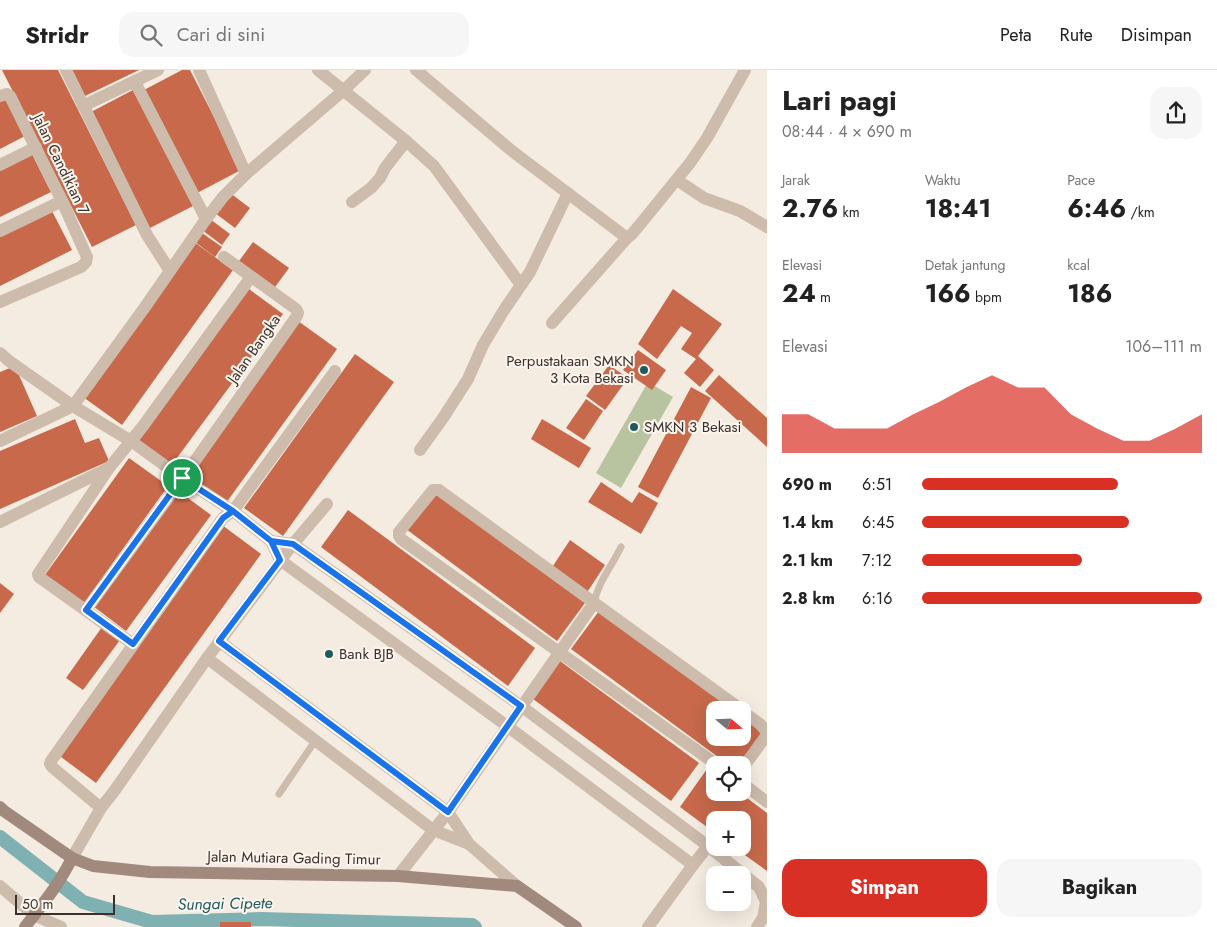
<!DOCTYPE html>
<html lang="id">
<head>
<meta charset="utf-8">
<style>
	body { margin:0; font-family:Jost,sans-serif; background:#f6f6f6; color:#222; height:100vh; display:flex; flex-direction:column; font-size:19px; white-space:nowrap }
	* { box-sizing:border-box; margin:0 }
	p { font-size:16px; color:#767676 }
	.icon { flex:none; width:28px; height:28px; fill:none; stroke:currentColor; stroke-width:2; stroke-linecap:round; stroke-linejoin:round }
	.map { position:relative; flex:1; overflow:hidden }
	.drawer { display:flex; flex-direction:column; background:#fff; width:450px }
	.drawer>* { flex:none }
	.needle { width:32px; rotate:109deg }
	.tools { position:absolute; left:706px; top:631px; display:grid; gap:10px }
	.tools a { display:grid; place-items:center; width:45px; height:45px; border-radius:10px; background:#fff; box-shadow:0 5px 20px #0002; font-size:25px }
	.scale { position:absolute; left:15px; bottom:12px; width:100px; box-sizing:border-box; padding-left:5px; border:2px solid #3b302b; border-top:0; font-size:14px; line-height:18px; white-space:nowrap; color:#3b302b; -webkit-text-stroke:4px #fbf5ee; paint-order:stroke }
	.pin { position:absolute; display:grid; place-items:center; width:42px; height:42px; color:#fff; margin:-21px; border:2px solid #fff; border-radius:50%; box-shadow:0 1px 5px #0007 }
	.round { display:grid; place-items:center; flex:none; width:52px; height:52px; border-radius:15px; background:#f6f6f6 }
	.overview { display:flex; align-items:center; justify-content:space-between; height:85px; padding:0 15px }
	h1 { font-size:28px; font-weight:700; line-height:38px }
	.metrics { display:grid; grid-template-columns:repeat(3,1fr); gap:8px; height:85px; padding:5px 15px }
	.metrics div { display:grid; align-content:center }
	.metrics b { font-size:25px; font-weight:700 }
	.metrics small { font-size:14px; font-weight:400 }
	.metrics p { font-size:14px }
	.chart { height:140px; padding:10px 15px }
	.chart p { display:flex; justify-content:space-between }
	.chart svg { width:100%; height:90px; margin-top:5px; fill:#d93025; opacity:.7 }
	.cta { display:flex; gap:10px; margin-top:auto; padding:10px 15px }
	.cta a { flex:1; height:58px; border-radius:15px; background:#d93025; color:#fff; font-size:20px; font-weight:700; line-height:58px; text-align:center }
	.cta a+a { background:#f6f6f6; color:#222 }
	ul { padding:0 15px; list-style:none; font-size:16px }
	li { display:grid; grid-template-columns:80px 60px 1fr; align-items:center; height:38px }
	li i { height:12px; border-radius:6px; background:#d93025 }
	header { display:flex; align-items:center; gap:30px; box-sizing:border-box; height:70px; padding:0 25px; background:#fff; border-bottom:1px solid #e0e0e0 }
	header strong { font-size:24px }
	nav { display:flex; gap:28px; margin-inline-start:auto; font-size:18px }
	.search { width:350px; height:45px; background:#f6f6f6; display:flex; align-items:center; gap:12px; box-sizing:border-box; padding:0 18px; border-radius:15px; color:#767676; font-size:19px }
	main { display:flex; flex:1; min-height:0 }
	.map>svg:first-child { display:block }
</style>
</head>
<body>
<header>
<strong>Stridr</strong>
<div class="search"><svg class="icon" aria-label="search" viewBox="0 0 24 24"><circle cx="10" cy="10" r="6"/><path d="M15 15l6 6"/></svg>Cari di sini</div>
<nav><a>Peta</a><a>Rute</a><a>Disimpan</a></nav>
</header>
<main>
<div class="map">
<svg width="767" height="857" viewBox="0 0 767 857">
	<rect width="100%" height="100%" fill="#f4ebe1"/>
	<path fill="#b8c4a0" d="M648,312L673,327L621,418L596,403Z"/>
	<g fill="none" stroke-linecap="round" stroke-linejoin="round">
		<path stroke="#7fb0b2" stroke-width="14" d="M0,767L83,832L152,852L261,849L472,855L475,857"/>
	</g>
	<g fill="#c8694b">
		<path d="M2,0H58L136,155L92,177Z"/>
		<path d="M72,0H139L85,26Z"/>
		<path d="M182,0H190L241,100L197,123L144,20Z"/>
		<path d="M133,20L193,136L148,159L89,43Z"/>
		<path d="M5,27L25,66L0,79V29Z"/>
		<path d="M31,82L51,122L0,147V98Z"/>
		<path d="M230,123L250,138L235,158L215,143Z"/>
		<path d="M52,141L72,180L0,216V167Z"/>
		<path d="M210,149L230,164L222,175L202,160Z"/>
		<path d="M202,163L222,177L215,187L195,172Z"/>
		<path d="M194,172L233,200L122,355L83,327Z"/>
		<path d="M253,172L289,198L275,217L239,191Z"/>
		<path d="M249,219L283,244L171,396L138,372Z"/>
		<path d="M673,219L722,254L698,286L714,300L700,317L684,303L696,289L681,279L692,263L681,256L657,289L638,274Z"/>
		<path d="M298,251L337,279L226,433L188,405Z"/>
		<path d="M638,280L666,300L652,320L623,300Z"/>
		<path d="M355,284L394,312L283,466L244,438Z"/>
		<path d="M609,295L628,308L605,340L586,326Z"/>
		<path d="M15,296L37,346L0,362V302Z"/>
		<path d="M719,305L767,348V377L705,321Z"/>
		<path d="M691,317L711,328L658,428L638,417Z"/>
		<path d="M586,329L603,341L584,370L566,358Z"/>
		<path d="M75,349L85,373L99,368L109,391L0,439V381Z"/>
		<path d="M542,349L591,378L579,398L531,369Z"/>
		<path d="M129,388L168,416L84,533L45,505Z"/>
		<path d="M601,412L632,433L639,422L658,433L641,464L588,432Z"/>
		<path d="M177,420L211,445L126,561L93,536Z"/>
		<path d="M434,422L585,533L557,571L406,459Z"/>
		<path d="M348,440L535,578L508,616L321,477Z"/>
		<path d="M222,455L261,484L96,713L57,684Z"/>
		<path d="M570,470L605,495L586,524L551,499Z"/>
		<path d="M0,513L14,524L0,543Z"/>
		<path d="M599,541L733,640H715V668H742V647L763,662L738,695H729L571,579Z"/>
		<path d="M102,557L120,570L83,620L66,608Z"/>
		<path d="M560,591L699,693L671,731L533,629Z"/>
		<path d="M707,699L715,705V722H739L767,743V801L735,778H742V750H715V763L680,737Z"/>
		<rect x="220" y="852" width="31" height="5"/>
	</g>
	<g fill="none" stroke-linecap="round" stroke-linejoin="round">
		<g stroke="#cdbbac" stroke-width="7">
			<path d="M594,533C598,512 612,496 621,477"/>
			<path d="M279,724L315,671"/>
		</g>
		<g stroke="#cdbbac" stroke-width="12">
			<path d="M66,0L147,165L170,201"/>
			<path d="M199,0L246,104"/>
			<path d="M318,0L406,71L434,96L521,215"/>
			<path d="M416,0L512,81L627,168"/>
			<path d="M135,12L206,149"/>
			<path d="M0,26L7,24L10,26L62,131L87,187L86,192L81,197L0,232"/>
			<path d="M83,36L158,0"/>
			<path d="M0,95L36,77"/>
			<path d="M677,110L704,128L740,141L767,157"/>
			<path d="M352,132L371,118L380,108L385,98L406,71"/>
			<path d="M0,161L62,131"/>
			<path d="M552,253L627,168L632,164L642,152L690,93L707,68L745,0"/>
			<path d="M0,283L9,291L73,336L131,371L182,408L233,441L271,471L280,490L507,656L693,795"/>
			<path d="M0,371L73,336L145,237L206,149L223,127L246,104L344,20L365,0"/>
			<path d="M420,380L443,348L468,309L483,275L504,240L530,202L568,123"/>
			<path d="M0,452L109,398"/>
			<path d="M271,471L293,474L521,636L708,776L759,817L766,832L763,848L757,857"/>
			<path d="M86,540L190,398L297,246L298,243L296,239L224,187"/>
			<path d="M219,571L448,742L469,774L517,816"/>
			<path d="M133,574L39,507L38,504L109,398L143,356L251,207"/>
			<path d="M207,588L433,760L469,774"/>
			<path d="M742,641L760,654L767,662"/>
			<path d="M717,695L401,469L399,466V462L433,420H439L742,640"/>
			<path d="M742,699L766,666L767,662"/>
			<path d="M742,713L767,732"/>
			<path d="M101,738L52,697L50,694L51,691L223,448L233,441L335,301"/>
			<path d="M72,788L101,738L115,720L207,588L293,474L327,434"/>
			<path d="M398,806L448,742L594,533"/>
			<path d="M0,816L34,845L61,857"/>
			<path d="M648,857L693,795L708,776"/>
		</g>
		<g stroke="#a18a7d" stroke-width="12">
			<path d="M0,737L4,741L72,788L93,796L150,802L398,806L517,816L576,857"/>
			<path d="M25,857C42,835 60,813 72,788"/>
		</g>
	</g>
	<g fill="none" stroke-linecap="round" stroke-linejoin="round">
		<g stroke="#fff" stroke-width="10">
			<path id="route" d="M182,408L86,540L133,574L223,448L233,441L271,471L280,490L219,571L448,742L521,636L293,474L271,471L233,441L182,408"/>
		</g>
		<use href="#route" stroke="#1a73e8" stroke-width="6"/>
	</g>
	<g fill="#1f5a5e" stroke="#fbf5ee" stroke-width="2">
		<circle cx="644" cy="300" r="5"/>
		<circle cx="634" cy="357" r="5"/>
		<circle cx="329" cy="584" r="5"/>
	</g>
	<g text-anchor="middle" stroke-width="4" stroke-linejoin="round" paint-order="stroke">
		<g font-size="15" fill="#3b302b" stroke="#fbf5ee">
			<text transform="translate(61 94) rotate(64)" y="5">Jalan Candikian 7</text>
			<text transform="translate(254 279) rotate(-55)" y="5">Jalan Bangka</text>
			<text transform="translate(294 788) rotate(1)" y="5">Jalan Mutiara Gading Timur</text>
		</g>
		<g font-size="15" fill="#3b302b" stroke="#fbf5ee" text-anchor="start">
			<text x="634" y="296" text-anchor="end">Perpustakaan SMKN<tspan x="634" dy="17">3 Kota Bekasi</tspan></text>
			<text x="644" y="362">SMKN 3 Bekasi</text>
			<text x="339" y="589">Bank BJB</text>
		</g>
		<g font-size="16" font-style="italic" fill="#1f5a5e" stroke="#fbf5ee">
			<text transform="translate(225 833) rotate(-1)" y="6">Sungai Cipete</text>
		</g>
	</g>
</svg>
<div class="tools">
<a><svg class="needle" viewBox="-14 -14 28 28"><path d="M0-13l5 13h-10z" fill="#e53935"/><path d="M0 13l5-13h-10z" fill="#767676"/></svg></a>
<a><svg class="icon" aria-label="locate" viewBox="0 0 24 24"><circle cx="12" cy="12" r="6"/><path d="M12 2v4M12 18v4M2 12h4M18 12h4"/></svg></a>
<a>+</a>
<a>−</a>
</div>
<div class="scale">50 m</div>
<div class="pin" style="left:182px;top:408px;background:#1e9e55"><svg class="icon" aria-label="arrive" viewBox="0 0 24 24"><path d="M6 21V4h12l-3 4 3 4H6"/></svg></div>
</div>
<section class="drawer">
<div class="overview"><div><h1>Lari pagi</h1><p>08:44 · 4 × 690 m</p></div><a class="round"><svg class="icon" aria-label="share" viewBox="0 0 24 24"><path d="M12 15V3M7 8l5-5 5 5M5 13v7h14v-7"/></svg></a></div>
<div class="metrics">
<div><p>Jarak</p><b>2.76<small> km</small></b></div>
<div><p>Waktu</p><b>18:41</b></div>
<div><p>Pace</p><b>6:46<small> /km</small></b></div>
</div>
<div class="metrics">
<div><p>Elevasi</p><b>24<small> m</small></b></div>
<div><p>Detak jantung</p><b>166<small> bpm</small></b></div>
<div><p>kcal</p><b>186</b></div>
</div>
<div class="chart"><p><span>Elevasi</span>106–111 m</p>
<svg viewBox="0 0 160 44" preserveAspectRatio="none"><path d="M0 44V25L10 25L20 32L30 32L40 32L50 25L60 19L70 12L80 6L90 12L100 12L110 25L120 32L130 38L140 38L150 32L160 25V44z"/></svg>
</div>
<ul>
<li><b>690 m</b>6:51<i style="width:70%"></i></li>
<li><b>1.4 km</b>6:45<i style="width:74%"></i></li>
<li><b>2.1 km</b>7:12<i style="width:57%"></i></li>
<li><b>2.8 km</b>6:16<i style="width:100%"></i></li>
</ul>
<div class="cta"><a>Simpan</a><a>Bagikan</a></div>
</section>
</main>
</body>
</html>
